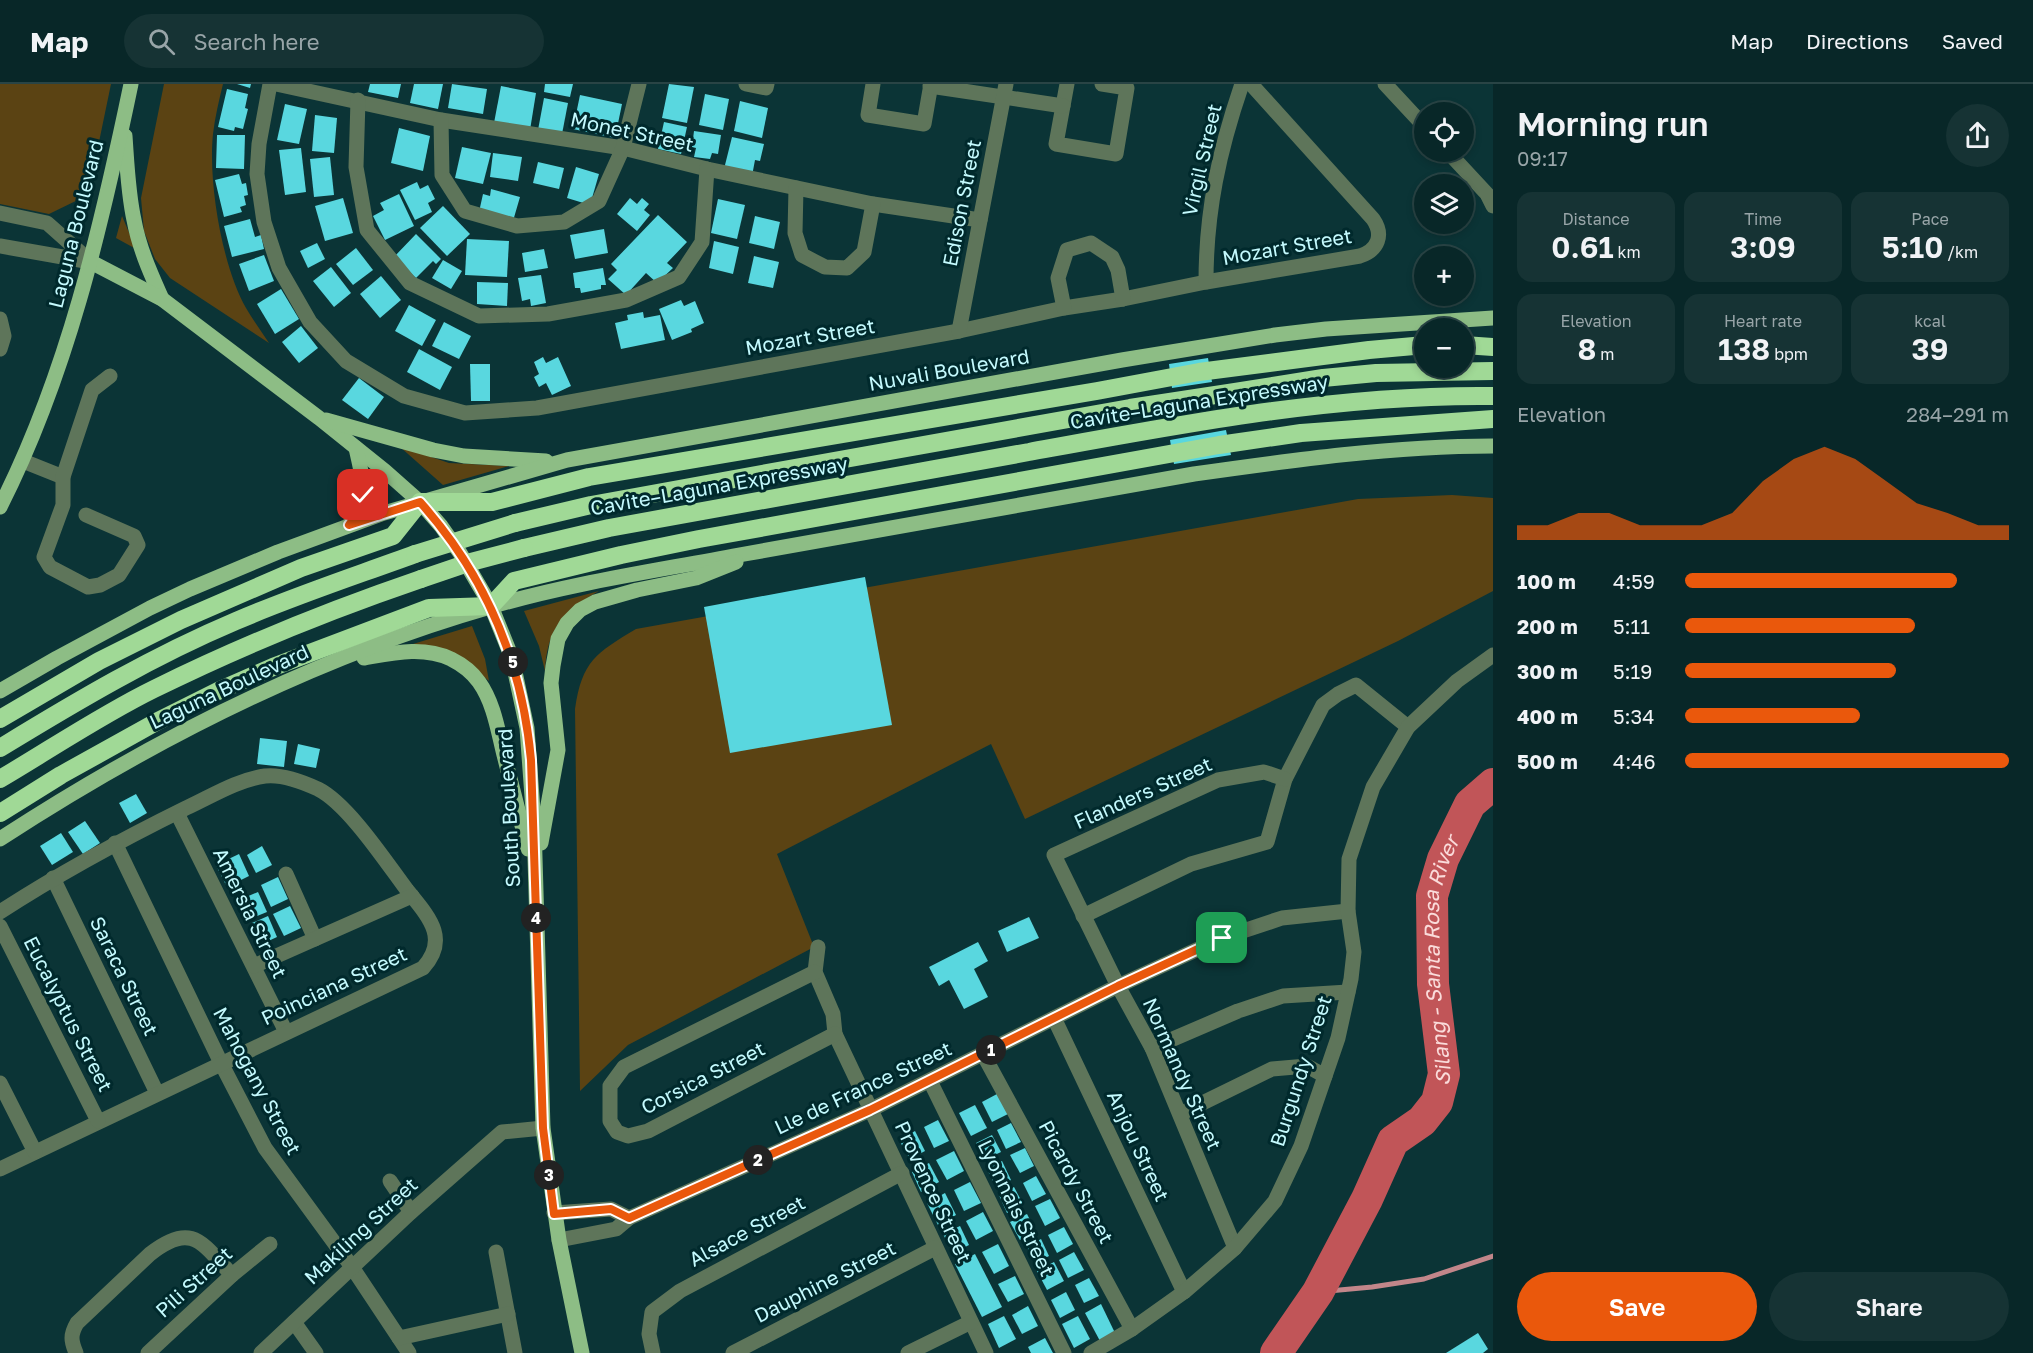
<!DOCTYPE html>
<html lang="en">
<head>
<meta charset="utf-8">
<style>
	body { margin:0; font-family:"Golos Text",sans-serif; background:#163334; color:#f1f3f6; height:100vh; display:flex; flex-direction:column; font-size:22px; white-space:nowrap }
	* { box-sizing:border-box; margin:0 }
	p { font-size:20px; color:#98a5a8 }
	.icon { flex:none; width:33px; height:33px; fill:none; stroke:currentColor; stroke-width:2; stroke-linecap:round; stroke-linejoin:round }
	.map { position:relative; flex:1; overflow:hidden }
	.details { display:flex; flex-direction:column; background:#082728; width:540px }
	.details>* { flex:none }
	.buttons { position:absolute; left:1414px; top:18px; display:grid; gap:12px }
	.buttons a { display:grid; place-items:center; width:60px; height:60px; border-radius:50%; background:#082728; box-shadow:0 3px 9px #0003,0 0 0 2px #294445; font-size:30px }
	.pin { position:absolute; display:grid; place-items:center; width:51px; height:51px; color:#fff; margin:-26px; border-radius:12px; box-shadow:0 3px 9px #0006 }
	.km { position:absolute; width:30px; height:30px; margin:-15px; border-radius:50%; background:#222; color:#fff; font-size:16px; line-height:30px; text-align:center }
	.round { display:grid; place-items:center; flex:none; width:63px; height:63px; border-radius:32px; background:#163334 }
	.head { display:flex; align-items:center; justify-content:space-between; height:102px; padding:0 24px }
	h1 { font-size:33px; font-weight:600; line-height:45px }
	.stats { display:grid; grid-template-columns:repeat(3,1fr); gap:9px; height:102px; padding:6px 24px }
	.stats div { display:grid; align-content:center; border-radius:15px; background:#163334; text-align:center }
	.stats b { font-size:30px; font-weight:600 }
	.stats small { font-size:16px; font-weight:400 }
	.stats p { font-size:16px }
	.chart { height:168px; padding:12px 24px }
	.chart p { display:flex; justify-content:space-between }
	.chart svg { width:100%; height:108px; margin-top:6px; fill:#ea580c; opacity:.7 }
	.primary-button { display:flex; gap:12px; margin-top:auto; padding:12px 24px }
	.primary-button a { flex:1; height:69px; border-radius:36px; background:#ea580c; color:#fff; font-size:24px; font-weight:600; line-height:69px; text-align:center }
	.primary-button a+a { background:#163334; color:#f1f3f6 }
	ul { padding:0 24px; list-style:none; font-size:20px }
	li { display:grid; grid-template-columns:96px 72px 1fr; align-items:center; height:45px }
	li i { height:15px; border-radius:8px; background:#ea580c }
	header { display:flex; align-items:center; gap:36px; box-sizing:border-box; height:84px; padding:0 30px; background:#082728; border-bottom:2px solid #294445 }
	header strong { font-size:28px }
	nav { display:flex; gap:33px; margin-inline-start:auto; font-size:21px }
	.search { width:420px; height:54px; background:#163334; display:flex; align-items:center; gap:15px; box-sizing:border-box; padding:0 21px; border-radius:33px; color:#98a5a8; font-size:22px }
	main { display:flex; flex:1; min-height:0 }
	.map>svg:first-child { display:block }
</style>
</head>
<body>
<header>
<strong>Map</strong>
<div class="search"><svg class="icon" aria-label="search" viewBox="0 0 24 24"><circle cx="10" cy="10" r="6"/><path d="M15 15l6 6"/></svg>Search here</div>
<nav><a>Map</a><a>Directions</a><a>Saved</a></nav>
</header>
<main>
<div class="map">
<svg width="1493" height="1269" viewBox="0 0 1493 1269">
	<rect width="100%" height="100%" fill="#0b3436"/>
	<g fill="#5b4313">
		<path d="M0,0H111L88,111L49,130L0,120Z"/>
		<path d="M164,0H223C219,16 215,33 213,50C208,98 222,182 246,224C253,236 261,247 269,259L170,194L155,175L144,147L141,114Z"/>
		<path d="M122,132L136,165L116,154Z"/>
		<path d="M399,362L449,379L509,382L443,401Z"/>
		<path d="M1452,411L1493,414V507L1398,557L1025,735L991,660L777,770L814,863L628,961L580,1007L575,625C582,577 596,569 636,545L1358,415Z"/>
		<path d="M599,507C563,527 547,545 545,587L539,562L524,527Z"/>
		<path d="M472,542L485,575L489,597L457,570L413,560Z"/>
	</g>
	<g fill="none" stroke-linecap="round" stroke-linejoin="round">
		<path stroke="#c2868a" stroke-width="5" d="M1318,1208L1372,1203L1424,1195L1493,1172"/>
		<path stroke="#c15558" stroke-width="32" id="s1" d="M1276,1269L1318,1208L1367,1115L1393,1057L1422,1037L1437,1018L1444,990L1433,900L1432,812L1443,775L1470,720L1493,700"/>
	</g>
	<g fill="#59d7df">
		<path d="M237,0H251L250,4Z"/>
		<path d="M370,0H401L398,14L368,8Z"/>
		<path d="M414,0H443L438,25L410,19Z"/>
		<path d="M452,0L487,5L483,30L448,24Z"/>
		<path d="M545,0H573L570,13L544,8Z"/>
		<path d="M669,0L694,3L687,39L662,34Z"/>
		<path d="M501,2L536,9L530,46L494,39Z"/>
		<path d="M227,5L248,10L245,24L248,25L243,45L235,43L234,47L218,43Z"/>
		<path d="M705,10L729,15L723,46L699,41Z"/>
		<path d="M580,11L622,20L615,54L573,45Z"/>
		<path d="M544,14L568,19L562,50L538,46Z"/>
		<path d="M740,17L768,24L762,54L734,47Z"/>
		<path d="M285,20L307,25L299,60L277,56Z"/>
		<path d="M315,31L337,34L334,69L312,67Z"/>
		<path d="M664,38L687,43L681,70L658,65Z"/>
		<path d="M399,44L430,52L423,87L391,79Z"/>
		<path d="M694,47L721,51L718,70L712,69L710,75L694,73L696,64L692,63Z"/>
		<path d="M217,51H245L244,85L216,84Z"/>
		<path d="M732,53L764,60L760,77L755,76L752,92L724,85Z"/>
		<path d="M462,63L491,69L483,100L455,94Z"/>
		<path d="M301,64L306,108L285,111L279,66Z"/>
		<path d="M493,69L522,73L518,97L490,93Z"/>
		<path d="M330,73L334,111L314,113L310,75Z"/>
		<path d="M538,78L564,84L559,105L533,99Z"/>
		<path d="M576,83L599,90L590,121L567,114Z"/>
		<path d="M239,90L242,100L246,99L248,111L244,112L246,121L240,123L242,128L224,133L215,96Z"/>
		<path d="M417,98L420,105L428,101L435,115L428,119L432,128L415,136L400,106Z"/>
		<path d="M491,105L520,113L513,137L479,128L483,110L490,112Z"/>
		<path d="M399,110L414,142L385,156L373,132L384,126L380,119Z"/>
		<path d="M343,114L353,149L325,157L315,122Z"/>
		<path d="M630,114L637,120L642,114L649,120L644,126L650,131L637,147L617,130Z"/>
		<path d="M718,115L745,121L737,155L711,149Z"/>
		<path d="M443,122L470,150L447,172L420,144Z"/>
		<path d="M658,131L687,158L667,179L673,184L657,199L646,189L626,211L608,195L617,186L611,180Z"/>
		<path d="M755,132L780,138L774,165L749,159Z"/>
		<path d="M250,135L255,153L261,151L264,165L232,173L224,142Z"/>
		<path d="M604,145L608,169L575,175L570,151Z"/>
		<path d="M416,150L441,175L436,180L433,177L416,194L394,173Z"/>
		<path d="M467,155L509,157L507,193L465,191Z"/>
		<path d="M714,157L739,163L733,190L709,184Z"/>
		<path d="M317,159L325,175L308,184L300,167Z"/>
		<path d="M356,164L373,186L353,201L336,180Z"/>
		<path d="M544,165L548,184L525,188L522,169Z"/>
		<path d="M264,171L274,197L249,207L239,180Z"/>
		<path d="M754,172L779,178L773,204L748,199Z"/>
		<path d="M443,176L462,187L451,205L432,194Z"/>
		<path d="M331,183L351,209L334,223L313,197Z"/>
		<path d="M603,184L606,201H601V205L581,209L580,204H575L573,189Z"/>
		<path d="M541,191L546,219L531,222L530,215L522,217L518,194Z"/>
		<path d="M381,192L401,216L380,234L360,210Z"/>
		<path d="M477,198L508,199L507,222L477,220Z"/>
		<path d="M281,205L299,235L275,250L257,220Z"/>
		<path d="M681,216L684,222L695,217L704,239L691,245L692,248L672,256L659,225Z"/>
		<path d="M409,221L436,236L422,262L395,247Z"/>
		<path d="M643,228L644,234L660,231L665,256L621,265L615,239L628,236L627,231Z"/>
		<path d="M444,238L471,252L459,275L432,262Z"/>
		<path d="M301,242L318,264L299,279L282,258Z"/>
		<path d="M419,265L452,283L440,306L407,288Z"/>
		<path d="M543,273L546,279L558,273L571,302L552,311L546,299L539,303L534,293L539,290L534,278Z"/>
		<path d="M1208,274L1212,298L1172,304L1169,280Z"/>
		<path d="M470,280H490V317H471Z"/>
		<path d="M359,294L384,313L368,335L342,316Z"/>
		<path d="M1226,346L1231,371L1174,380L1170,356Z"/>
		<path d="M865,493L892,641L730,669L704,523Z"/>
		<path d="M260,654L287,657L284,683L257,680Z"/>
		<path d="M298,660L320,665L316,684L294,680Z"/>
		<path d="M136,710L147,729L130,739L119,719Z"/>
		<path d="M85,737L100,759L83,770L68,748Z"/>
		<path d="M61,749L73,768L52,781L40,762Z"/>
		<path d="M262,762L272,781L256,789L247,771Z"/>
		<path d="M239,770L249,792L227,803L216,781Z"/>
		<path d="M278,793L288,815L271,823L261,801Z"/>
		<path d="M258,808L267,828L247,836L239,816Z"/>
		<path d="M290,822L301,844L284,852L273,830Z"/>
		<path d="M268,832L277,853L262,860L252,839Z"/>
		<path d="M1029,833L1039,854L1007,868L998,847Z"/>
		<path d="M978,858L988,877L974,885L988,913L964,925L949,896L939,902L929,883Z"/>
		<path d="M997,1010L1008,1030L992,1038L982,1018Z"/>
		<path d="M975,1021L987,1044L971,1052L959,1029Z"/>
		<path d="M938,1036L949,1057L934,1064L924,1043Z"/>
		<path d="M1011,1039L1021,1058L1006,1065L997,1046Z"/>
		<path d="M915,1047L925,1067L910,1075L899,1056Z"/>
		<path d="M992,1051L1001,1068L984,1076L976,1059Z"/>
		<path d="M1025,1064L1034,1082L1020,1089L1010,1071Z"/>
		<path d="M954,1067L964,1087L947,1096L936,1076Z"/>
		<path d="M1002,1077L1011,1096L996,1103L987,1085Z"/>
		<path d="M929,1079L939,1098L921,1108L912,1088Z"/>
		<path d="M1036,1092L1046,1110L1032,1117L1023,1099Z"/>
		<path d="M970,1098L981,1119L964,1127L954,1106Z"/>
		<path d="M1014,1103L1023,1120L1007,1129L999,1111Z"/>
		<path d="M945,1109L956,1131L938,1141L927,1119Z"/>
		<path d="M1050,1115L1060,1134L1045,1142L1035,1122Z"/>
		<path d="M983,1128L993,1147L976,1156L966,1137Z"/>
		<path d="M1027,1130L1036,1148L1020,1156L1010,1138Z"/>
		<path d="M960,1142L969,1161L953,1169L943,1150Z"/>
		<path d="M1064,1143L1073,1160L1057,1169L1048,1151Z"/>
		<path d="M1041,1155L1049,1172L1035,1179L1027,1163Z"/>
		<path d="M998,1160L1009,1182L994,1190L982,1168Z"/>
		<path d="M1074,1168L1084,1186L1068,1194L1059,1176Z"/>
		<path d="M975,1170L1002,1223L982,1233L955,1180Z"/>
		<path d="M1054,1178L1064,1197L1047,1206L1037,1187Z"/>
		<path d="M1015,1192L1024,1210L1008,1218L998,1200Z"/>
		<path d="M1089,1194L1099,1212L1084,1219L1075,1201Z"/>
		<path d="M1066,1208L1075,1226L1060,1234L1051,1216Z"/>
		<path d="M1101,1220L1115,1249L1100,1257L1085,1229Z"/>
		<path d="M1028,1222L1038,1242L1022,1250L1012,1231Z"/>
		<path d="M1004,1232L1016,1255L999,1264L988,1240Z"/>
		<path d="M1078,1232L1090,1255L1074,1264L1062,1240Z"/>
		<path d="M1478,1249L1488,1265L1483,1269H1446Z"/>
		<path d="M1045,1254L1053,1269H1031L1028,1263Z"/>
	</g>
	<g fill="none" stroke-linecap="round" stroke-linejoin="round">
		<g stroke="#5e755a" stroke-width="15">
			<path d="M270,0L259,60L257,90L264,138L279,184L310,238L346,277L404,312L465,329L537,324L959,247L1064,224L1123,215L1206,198L1360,172C1378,166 1384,151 1373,135L1251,0"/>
			<path d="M276,0L441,36L623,64L707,85L873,120L980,136"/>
			<path d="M746,0L766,4L767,0"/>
			<path d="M873,0L868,31L924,40L931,0"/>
			<path d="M1067,0L1056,60L1116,70L1127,4L1102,0"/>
			<path d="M1385,0L1425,43"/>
			<path d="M930,2L1063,22"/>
			<path d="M358,16L356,83L367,146L410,199L479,232L548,230L626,216L679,193L702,158L707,85"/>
			<path d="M441,36L442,91L465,127L517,142L564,138L599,117L623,64L639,0"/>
			<path d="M1448,68L1487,110L1493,122"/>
			<path d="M796,104L795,149L802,171L825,183L847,184L864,168L873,120"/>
			<path d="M0,129L47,139L91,178"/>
			<path d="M0,162L91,178"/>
			<path d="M1206,198C1206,127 1219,67 1242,0"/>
			<path d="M1064,224L1058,194L1067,166L1091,159L1112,173L1118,186L1123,215"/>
			<path d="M0,235L4,252L0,265"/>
			<path d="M959,247L1006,0"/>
			<path d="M23,377L63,393"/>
			<path d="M86,431L134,452L138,461L119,491L100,501L88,503L50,483L44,473L63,421V393L92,306L110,292"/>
			<path d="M177,729L286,948"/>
			<path d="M115,759L221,979L265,1064L352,1183L409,1269"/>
			<path d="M286,790L315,855"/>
			<path d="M53,794L157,1009"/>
			<path d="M0,828C60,789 121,756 186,724C212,712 237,696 265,692C282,690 303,698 318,705C348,720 386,778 407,806C428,832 450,854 423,884L0,1085"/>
			<path d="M1083,832L1191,780L1267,758L1285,695L1323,621L1338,610L1356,601L1408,643"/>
			<path d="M0,842L98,1037"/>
			<path d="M818,863L815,888L833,930L835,950L986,1269"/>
			<path d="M254,882L412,812"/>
			<path d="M815,888L624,983L610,1002V1037L617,1048L628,1052L648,1047L835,950"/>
			<path d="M1054,934L1184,1208"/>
			<path d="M1152,964L1238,927L1283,912L1348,908"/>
			<path d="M983,970L1132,1245"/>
			<path d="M930,997L1064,1269"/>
			<path d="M0,999L35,1068"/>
			<path d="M1180,1030L1272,985L1307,982L1325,992"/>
			<path d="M390,1097L411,1128"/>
			<path d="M554,1129L611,1125L629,1134"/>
			<path d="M559,1156L616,1145L629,1134L870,1026L1118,902L1222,854L1282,834L1348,827"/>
			<path d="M1235,1164L1152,964L1118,902L1054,771L1218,696L1264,688L1285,695"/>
			<path d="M496,1168L515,1269"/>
			<path d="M294,1238L316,1269"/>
			<path d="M399,1254L508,1230"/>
			<path d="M76,1269C71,1257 70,1251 77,1239L150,1170C192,1137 202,1159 232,1191"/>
			<path d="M148,1269L232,1191L270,1160"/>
			<path d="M261,1269L411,1128L502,1048L543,1044"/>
			<path d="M653,1269L649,1250L652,1228L680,1207L902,1089"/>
			<path d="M733,1269L935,1164"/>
			<path d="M908,1269L971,1238"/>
			<path d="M1091,1269L1132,1245L1184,1208L1235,1164L1275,1117L1301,1062L1338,954L1351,895L1354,868L1348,827L1349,775L1373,703L1408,643L1457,597L1493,571"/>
		</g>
		<g stroke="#8dbd85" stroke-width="15">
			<path d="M125,52C127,80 128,109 134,136C139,164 151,190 162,215"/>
			<path d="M91,178L162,215L319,334L385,387L420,418L441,442L460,469L491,522L512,574L527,644L534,740L543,1044L559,1156L582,1269"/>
			<path d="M326,336L433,366L464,372L546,377"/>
			<path d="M0,423C67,291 101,144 131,0"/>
			<path d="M349,441C370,411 363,397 356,364"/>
			<path d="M364,574C393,569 423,562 451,575C461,580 472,588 479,598C494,619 498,647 504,671C512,703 520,734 528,765"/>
			<path d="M0,607L57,574L150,524L190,505L278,468L384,429L567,376L1122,276L1275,251L1326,245L1493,234"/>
			<path d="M0,755C152,656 316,573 490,523C571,499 656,487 739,471C890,443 1042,417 1194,390C1293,376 1392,362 1493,362"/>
			<path d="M541,759L558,666L551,599L553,582L558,555L567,539L580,526L595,518L637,506L696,494L736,478"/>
		</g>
		<g stroke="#a0d996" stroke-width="18">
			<path d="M1464,261L1493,263"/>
			<path d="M515,439L591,421L817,380L1130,324L1235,308L1323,294L1376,289L1493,287"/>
			<path d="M524,464L609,444C749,418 889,393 1029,368C1182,340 1337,310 1493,312"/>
			<path d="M0,635L99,577L181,536L301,484L393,452L420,418H492L589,393L1097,307L1199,288L1369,266L1425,261"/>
			<path d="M0,664C77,617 153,572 236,537C294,512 355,492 415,470"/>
			<path d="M0,695C51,665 101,631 154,605C241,562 330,526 421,495"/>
			<path d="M0,729L61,691L158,637L218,607L273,583L429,524L491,522L514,497L621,471L699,455L1219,361L1301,349L1493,335"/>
		</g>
		<g stroke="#a0d996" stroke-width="18">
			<path d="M415,470L515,439"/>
			<path d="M421,495L471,478L524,464"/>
		</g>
	</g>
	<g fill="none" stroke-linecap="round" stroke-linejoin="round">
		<g stroke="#fff" stroke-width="12">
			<path id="route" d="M363,411L358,428L349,441L420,418C486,492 522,577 531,676L543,1044L554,1130L611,1125L629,1134L870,1026L1118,902L1222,854"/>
		</g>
		<use href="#route" stroke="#ea580c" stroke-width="8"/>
	</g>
	<g text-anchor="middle" stroke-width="6" stroke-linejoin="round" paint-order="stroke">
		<g font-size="20" fill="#c4fafe" stroke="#00292c">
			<text transform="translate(632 48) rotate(12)" y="7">Monet Street</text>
			<text transform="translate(1202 76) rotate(-77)" y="7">Virgil Street</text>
			<text transform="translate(962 119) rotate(-79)" y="7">Edison Street</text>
			<text transform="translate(76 140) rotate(-76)" y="7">Laguna Boulevard</text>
			<text transform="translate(1287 163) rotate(-10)" y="7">Mozart Street</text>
			<text transform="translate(810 253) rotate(-10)" y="7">Mozart Street</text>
			<text transform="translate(949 286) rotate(-10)" y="7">Nuvali Boulevard</text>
			<text transform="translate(1199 318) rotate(-9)" y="7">Cavite–Laguna Expressway</text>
			<text transform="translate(719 402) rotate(-10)" y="7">Cavite–Laguna Expressway</text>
			<text transform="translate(229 603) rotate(-25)" y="7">Laguna Boulevard</text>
			<text transform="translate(1143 709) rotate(-24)" y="7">Flanders Street</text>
			<text transform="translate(509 724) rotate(-93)" y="7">South Boulevard</text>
			<text transform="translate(250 829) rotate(64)" y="7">Amersia Street</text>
			<text transform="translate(124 892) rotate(64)" y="7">Saraca Street</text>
			<text transform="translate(334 902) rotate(-25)" y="7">Poinciana Street</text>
			<text transform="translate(68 930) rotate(63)" y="7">Eucalyptus Street</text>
			<text transform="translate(1301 987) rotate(-72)" y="7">Burgundy Street</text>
			<text transform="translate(1182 990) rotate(66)" y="7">Normandy Street</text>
			<text transform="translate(703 994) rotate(-27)" y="7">Corsica Street</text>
			<text transform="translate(257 997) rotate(62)" y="7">Mahogany Street</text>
			<text transform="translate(863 1004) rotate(-25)" y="7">Lle de France Street</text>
			<text transform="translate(1138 1062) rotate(65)" y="7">Anjou Street</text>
			<text transform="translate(1076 1098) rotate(62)" y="7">Picardy Street</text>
			<text transform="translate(933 1108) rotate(65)" y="7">Provence Street</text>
			<text transform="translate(1016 1124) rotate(64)" y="7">Lyonnais Street</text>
			<text transform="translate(361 1147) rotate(-43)" y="7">Makiling Street</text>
			<text transform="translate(747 1147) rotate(-28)" y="7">Alsace Street</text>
			<text transform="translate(194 1198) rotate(-42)" y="7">Pili Street</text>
			<text transform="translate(825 1198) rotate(-27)" y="7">Dauphine Street</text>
		</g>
		<g font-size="21" font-style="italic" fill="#fadbda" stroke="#00292c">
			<text dy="7" stroke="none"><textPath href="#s1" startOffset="446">Silang - Santa Rosa River</textPath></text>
		</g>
	</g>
</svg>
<div class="buttons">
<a><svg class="icon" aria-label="locate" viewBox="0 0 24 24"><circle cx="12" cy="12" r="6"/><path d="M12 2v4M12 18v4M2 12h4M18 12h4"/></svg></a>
<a><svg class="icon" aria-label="layers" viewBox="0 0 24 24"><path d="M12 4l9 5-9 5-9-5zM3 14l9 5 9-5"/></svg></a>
<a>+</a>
<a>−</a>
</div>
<div class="pin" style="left:1222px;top:854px;background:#1e9e55"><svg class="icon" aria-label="arrive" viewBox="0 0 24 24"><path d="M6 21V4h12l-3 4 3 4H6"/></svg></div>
<div class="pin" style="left:363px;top:411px;background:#d93025"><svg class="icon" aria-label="check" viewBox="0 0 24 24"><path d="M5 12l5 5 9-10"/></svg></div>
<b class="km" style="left:991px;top:966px">1</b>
<b class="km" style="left:758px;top:1076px">2</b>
<b class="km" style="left:549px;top:1091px">3</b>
<b class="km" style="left:536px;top:834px">4</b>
<b class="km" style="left:513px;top:578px">5</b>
</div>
<section class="details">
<div class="head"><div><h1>Morning run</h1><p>09:17</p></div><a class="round"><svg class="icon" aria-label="share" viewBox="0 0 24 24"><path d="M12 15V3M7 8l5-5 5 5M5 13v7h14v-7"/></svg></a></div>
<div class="stats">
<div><p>Distance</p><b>0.61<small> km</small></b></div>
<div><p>Time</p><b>3:09</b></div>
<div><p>Pace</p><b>5:10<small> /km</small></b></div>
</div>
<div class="stats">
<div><p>Elevation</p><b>8<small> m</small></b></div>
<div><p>Heart rate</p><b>138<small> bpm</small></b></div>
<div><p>kcal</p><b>39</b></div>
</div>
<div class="chart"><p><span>Elevation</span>284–291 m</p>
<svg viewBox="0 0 160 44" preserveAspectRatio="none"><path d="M0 44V38L10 38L20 33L30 33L40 38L50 38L60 38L70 33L80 20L90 11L100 6L110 11L120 20L130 29L140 33L150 38L160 38V44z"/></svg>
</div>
<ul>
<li><b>100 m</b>4:59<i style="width:84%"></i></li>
<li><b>200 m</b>5:11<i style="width:71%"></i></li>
<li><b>300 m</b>5:19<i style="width:65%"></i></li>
<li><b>400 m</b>5:34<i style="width:54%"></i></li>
<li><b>500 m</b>4:46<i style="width:100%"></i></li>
</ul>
<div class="primary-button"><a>Save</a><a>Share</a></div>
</section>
</main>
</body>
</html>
